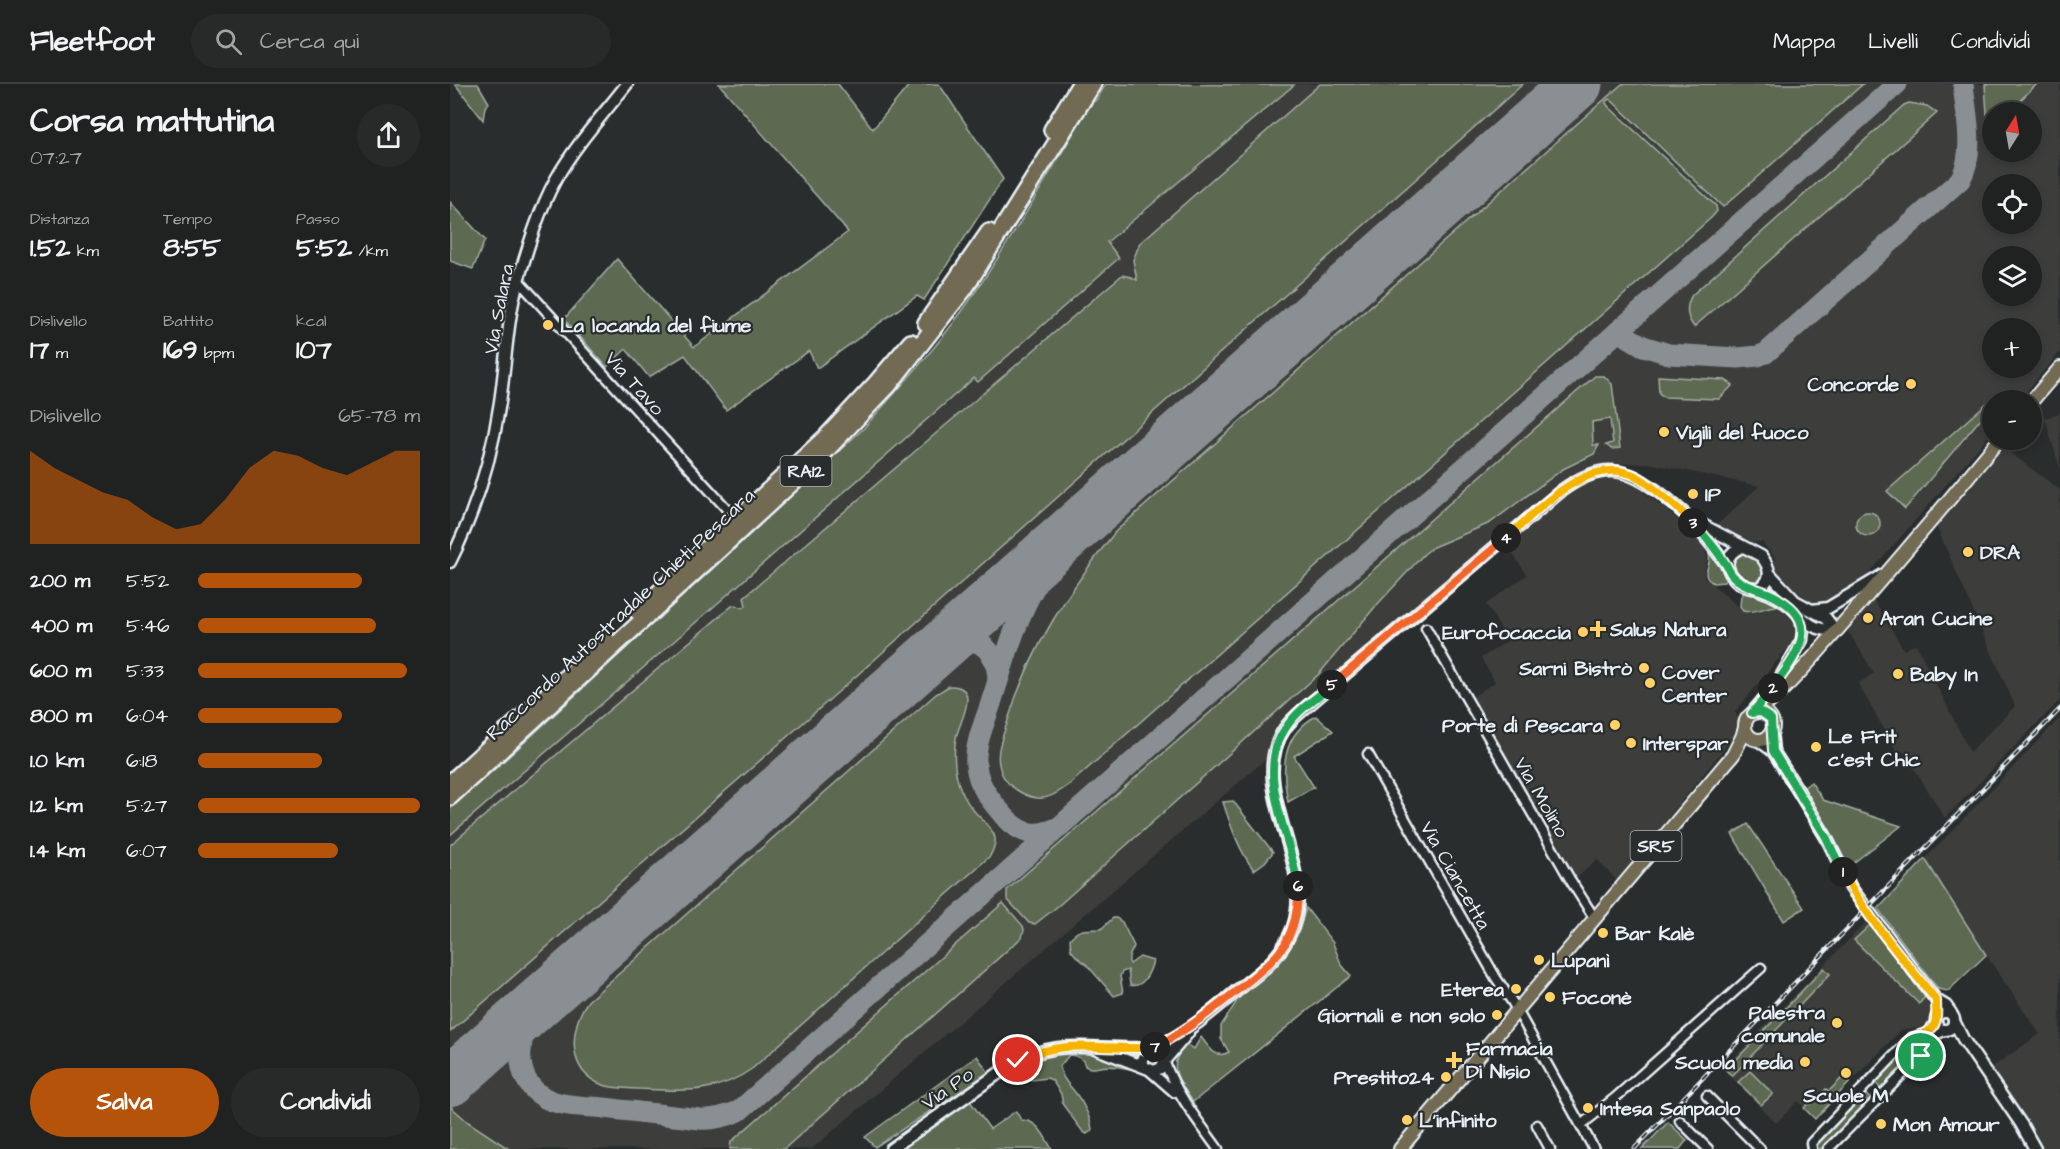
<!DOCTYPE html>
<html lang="it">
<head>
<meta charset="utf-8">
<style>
	body { margin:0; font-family:"Architects Daughter",sans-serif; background:#282a2a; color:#f1f3f6; height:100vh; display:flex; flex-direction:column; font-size:22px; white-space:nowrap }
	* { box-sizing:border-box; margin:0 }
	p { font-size:20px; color:#a2a4a5 }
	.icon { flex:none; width:33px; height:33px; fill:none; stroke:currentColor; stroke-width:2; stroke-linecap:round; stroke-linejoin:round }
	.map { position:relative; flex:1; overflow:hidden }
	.drawer { display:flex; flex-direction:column; background:#202222; width:450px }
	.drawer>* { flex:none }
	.needle { width:39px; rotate:11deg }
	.tools { position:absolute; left:1532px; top:18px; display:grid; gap:12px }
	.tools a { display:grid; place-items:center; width:60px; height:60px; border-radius:50%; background:#202222; box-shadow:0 3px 9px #0003,0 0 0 2px #3d3f40; font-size:30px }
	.pin { position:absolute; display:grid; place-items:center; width:51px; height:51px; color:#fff; margin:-26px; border:3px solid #fff; border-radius:50%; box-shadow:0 2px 6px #0007 }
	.km { position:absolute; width:30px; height:30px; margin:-15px; border-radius:50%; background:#222; color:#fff; font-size:16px; line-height:30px; text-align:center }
	.round { display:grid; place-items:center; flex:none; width:63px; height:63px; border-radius:32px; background:#282a2a }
	.summary { display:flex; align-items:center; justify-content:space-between; height:102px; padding:0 30px }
	h1 { font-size:33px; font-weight:700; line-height:45px }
	.stats { display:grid; grid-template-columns:repeat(3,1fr); gap:9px; height:102px; padding:6px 30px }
	.stats div { display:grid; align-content:center }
	.stats b { font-size:26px; font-weight:700 }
	.stats small { font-size:16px; font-weight:400 }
	.stats p { font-size:16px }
	.chart { height:168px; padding:12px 30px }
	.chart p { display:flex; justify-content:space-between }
	.chart svg { width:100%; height:108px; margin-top:6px; fill:#b45309; opacity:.7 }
	.cta { display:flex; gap:12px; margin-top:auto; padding:12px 30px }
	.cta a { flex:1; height:69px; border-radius:36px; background:#b45309; color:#fff; font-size:24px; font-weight:700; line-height:69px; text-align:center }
	.cta a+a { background:#282a2a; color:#f1f3f6 }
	ul { padding:0 30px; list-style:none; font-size:20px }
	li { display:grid; grid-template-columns:96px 72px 1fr; align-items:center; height:45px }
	li i { height:15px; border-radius:8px; background:#b45309 }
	header { display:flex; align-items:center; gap:36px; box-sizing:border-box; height:84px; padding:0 30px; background:#202222; border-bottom:2px solid #3d3f40 }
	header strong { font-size:28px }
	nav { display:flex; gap:33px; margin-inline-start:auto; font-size:21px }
	.search { width:420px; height:54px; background:#282a2a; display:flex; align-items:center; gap:15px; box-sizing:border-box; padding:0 21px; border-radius:33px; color:#a2a4a5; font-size:22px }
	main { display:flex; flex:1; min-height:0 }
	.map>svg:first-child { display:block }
</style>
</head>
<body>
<header>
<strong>Fleetfoot</strong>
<div class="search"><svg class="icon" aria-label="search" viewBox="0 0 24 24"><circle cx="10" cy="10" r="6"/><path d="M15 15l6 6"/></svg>Cerca qui</div>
<nav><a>Mappa</a><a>Livelli</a><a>Condividi</a></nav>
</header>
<main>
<section class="drawer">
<div class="summary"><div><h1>Corsa mattutina</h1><p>07:27</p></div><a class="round"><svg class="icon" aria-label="share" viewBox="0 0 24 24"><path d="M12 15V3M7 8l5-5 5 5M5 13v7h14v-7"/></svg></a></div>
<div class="stats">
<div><p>Distanza</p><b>1.52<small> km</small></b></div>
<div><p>Tempo</p><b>8:55</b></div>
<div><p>Passo</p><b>5:52<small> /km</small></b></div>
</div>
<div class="stats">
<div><p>Dislivello</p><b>17<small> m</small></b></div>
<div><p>Battito</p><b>169<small> bpm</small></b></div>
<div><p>kcal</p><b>107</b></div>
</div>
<div class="chart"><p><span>Dislivello</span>65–78 m</p>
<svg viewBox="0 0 160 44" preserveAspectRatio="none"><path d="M0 44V6L10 13L20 18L30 23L40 26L50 33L60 38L70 36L80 26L90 13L100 6L110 8L120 13L130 16L140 11L150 6L160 6V44z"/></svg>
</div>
<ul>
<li><b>200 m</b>5:52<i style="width:74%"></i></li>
<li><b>400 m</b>5:46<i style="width:80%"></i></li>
<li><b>600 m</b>5:33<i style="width:94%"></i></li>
<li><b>800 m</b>6:04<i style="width:65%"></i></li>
<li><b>1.0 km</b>6:18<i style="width:56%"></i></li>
<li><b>1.2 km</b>5:27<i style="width:100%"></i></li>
<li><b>1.4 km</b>6:07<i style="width:63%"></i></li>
</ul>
<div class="cta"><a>Salva</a><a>Condividi</a></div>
</section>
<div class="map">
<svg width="1610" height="1065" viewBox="0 0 1610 1065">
	<rect width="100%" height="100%" fill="#2a2d2e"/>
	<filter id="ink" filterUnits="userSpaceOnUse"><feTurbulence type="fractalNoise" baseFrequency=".0167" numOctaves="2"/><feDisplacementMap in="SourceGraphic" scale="12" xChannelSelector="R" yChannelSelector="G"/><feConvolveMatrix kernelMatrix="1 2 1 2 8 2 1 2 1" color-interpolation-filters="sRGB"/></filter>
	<g filter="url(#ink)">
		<g fill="#3e3e3a" fill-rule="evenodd">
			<path d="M843,0H1610V268L1569,316H1542V348L1417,492L1378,518L1363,520L1351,517L1326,490L1323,481L1325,474L1312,458H1302L1266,442L1309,402L1198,379L1163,380L1139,383L1119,393L833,636L825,646L816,675L362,1065H0V751L252,533L524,293L528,297L669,174L657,158L841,4L844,2ZM1542,28H1581V68H1542ZM1542,100H1581V140H1542ZM1542,172H1581V212H1542ZM1542,244H1581V284H1542Z"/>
			<path d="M1610,329V385L1595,334Z"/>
			<path d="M1551,362L1610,406V616L1495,734L1453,667L1446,666L1408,600L1424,589L1398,547L1423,515L1454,566L1466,560L1520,668L1565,622L1485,439Z"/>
			<path d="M1158,392L1179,396L1252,455L1257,473L1254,493L1293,527L1299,529L1309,527L1319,522L1330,523L1342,533L1347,545L1345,555L1285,628L1290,637L1289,642L1278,660L1167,797L1147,775L1126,795L1019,615L1045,598L1031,574L1058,557L1036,520L1077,491L1056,460L1124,402Z"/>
			<path d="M1610,634V1065H1592L1538,986L1590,950L1536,871L1475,775Z"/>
			<path d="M1417,837L1481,921L1482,926L1479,937L1474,943L1451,946L1365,1035L1348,1017L1326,1039L1273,985Z"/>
		</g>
		<g fill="#5d6951" stroke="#a2ada4" stroke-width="1.5">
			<path d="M5,0H28L39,19L35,23L33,36Z"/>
			<path d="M269,0H388L423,45L460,0H489L553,95L474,216L467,212L367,284L359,267L276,326L235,271L199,293L176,265L157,283L114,235L167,175L244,263L398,148Z"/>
			<path d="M656,0L844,1L657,158L669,174L528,298L524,294L252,533L0,751V725L75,658L414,344C451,302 488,262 520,216C563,153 601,87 640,21L647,15Z"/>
			<path d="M870,0H1073L378,617L0,948V761L282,522L285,521L293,524L296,522L294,513L672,191L681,193L687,196L683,176L690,159Z"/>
			<path d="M1172,0H1413L1273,123L1160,15L1156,17V19L1158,22L1266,122L1267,127L1262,133L620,700C603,713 591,720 570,708C559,702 551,693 549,680C546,665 554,650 558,636C580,564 620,505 666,447Z"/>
			<path d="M1535,0H1587L1558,28H1542V54L1537,30Z"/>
			<path d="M1459,19L1477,22L1487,29L1244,243C1236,233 1235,223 1242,211L1454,21Z"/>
			<path d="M0,118L35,156L23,185L0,177Z"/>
			<path d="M1145,292H1154L1162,300L1170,364L1162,365L1156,361L1163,359L1160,335L1142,338L1143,361H1149L1144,370L1113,385L1040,439L983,463L974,470L925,523L869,590L608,822L585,840L579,839L557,815V806Z"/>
			<path d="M1208,292L1275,296L1283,301L1269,315L1214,313L1209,309Z"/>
			<path d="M1546,311L1548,313L1545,316H1542V321L1455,425L1437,407Z"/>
			<path d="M1193,403C1222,426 1267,454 1278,490L1274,498L1263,499C1252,492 1257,488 1259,478C1261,469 1256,460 1252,453Z"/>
			<circle cx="1418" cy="440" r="12"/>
			<path d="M1292,470C1304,471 1310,476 1313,487L1310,496C1294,503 1272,480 1292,470Z"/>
			<path d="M1299,507C1317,518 1345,520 1348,545C1347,542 1345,537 1342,533C1325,510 1312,532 1293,527L1290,522L1291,512L1295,508Z"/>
			<path d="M499,602C533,601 509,638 506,654C504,663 504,672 505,682C506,698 514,716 525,728C532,736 543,744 545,754C546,761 543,766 540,772L303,984C266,1011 233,1007 189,1005C178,1004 164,1005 153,1001C116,988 119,943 138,917L486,610Z"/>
			<path d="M866,632L883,647L844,672L864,703L838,718C831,683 832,651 866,632Z"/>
			<path d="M1361,698L1373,716L1451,742L1398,783L1352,705Z"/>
			<path d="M783,717L823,768L815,778L804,786C788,765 781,742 773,718Z"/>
			<path d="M1298,740L1354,824L1334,837L1282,750Z"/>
			<path d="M1475,775L1536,871L1498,907L1488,905L1428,825Z"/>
			<path d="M553,819L573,842L574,846L572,853L334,1065H280L281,1058Z"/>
			<path d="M856,824L883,859L891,880L901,892L743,1018C731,999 714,982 736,961L744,965L751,953C759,963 765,976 779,968L771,955V942L790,912L834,874L847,851Z"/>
			<path d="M663,834H666L672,838L684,862C682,869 676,873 680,880L690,873L703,877C700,888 693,905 680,901L678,886L672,888L670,892L673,909L664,912L637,881L626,872L621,866L620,855C628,843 639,846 651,845Z"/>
			<path d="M1420,841L1475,913L1469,920L1404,856Z"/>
			<path d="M1374,884L1380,890L1282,992L1276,986Z"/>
			<path d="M1468,955L1472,958L1471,965L1431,1006L1425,997L1464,956Z"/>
			<path d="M627,967L652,972L694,987C678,986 667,980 650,983C643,984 641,985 635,982C634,975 627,971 619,971L610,982C611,995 620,1001 627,1011C634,1020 641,1035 642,1046L637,1050L633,1048L613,1021L611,1010L602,996L597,994L582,996L576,992L575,987C586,969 608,969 627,967Z"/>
			<path d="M527,972L539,989L425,1063L415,1053Z"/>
			<path d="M1300,987L1323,1010L1311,1021L1288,998Z"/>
			<path d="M1394,992L1400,998L1365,1035L1354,1024L1359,1019L1361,1020L1376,1005L1379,1007Z"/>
			<path d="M1414,1008L1421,1016L1373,1065H1367L1365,1058Z"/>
			<path d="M520,1017L540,1045L566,1027L571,1036C588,1036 594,1052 602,1065H451Z"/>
			<path d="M0,1022L18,1038L59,1065H0Z"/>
			<path d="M1218,1038L1237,1056L1230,1065H1192Z"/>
		</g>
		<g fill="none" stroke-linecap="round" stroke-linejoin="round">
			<g stroke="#898f93" stroke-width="21">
				<path d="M1168,247L1193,262L1219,270L1288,274L1308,272L1316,269L1510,96C1526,69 1516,30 1513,0"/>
				<path d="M493,562C523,546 547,563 548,596"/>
				<path d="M607,744C584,754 571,750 554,732C541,717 528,702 526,681C524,661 535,638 541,619C554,579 565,536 587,499C602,474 622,453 641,431"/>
				<path d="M87,921C69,949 59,994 95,1014C112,1023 136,1022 154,1024C186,1028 218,1031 250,1035C264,1036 275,1033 289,1027L1447,0"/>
			</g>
			<path stroke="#898f93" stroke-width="51" d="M0,997L1127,0"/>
			<g stroke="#e8f1f8" stroke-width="13">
				<g id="street">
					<path d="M68,196L276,424"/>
					<path d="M976,544L1121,797L1145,835"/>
					<path d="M918,670L1046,894L1063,919L1144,1065"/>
					<path d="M715,979C727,1011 748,1037 768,1065"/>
					<path d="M700,987L724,1008"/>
					<path d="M1257,1012L1310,1065"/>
					<path d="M1230,1037L1258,1065"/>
					<path d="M1087,1041L1100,1065"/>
					<path d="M1131,1041L1165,1014L1311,884"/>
					<path d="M1362,1065L1361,1059L1461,954L1478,949L1486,937"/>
					<path d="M1378,1065L1471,972L1482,953L1496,946"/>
				</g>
			</g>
			<g stroke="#e8f1f8" stroke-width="15">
				<g id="secondary">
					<path d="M1247,438L1311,472C1320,483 1323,495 1310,504C1285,508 1261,473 1293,463"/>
					<path d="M0,478C25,428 42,373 50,318C56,278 57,236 68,197C78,163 89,126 106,95C125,61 153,31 177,0"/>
					<path d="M1319,489L1345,517L1376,534L1386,547"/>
					<path d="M1307,505C1315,508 1325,512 1333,517C1358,533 1351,544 1386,547"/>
					<path d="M1362,526L1378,524L1433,491"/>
					<path d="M1302,629L1326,601L1352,556L1353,546L1351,534"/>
					<path d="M1321,648L1323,667"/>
					<path d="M1308,656L1323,667L1347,705L1376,753L1401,804L1486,916L1496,922L1501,929"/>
					<circle cx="1495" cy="937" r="9"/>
					<path d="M1504,937L1513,955L1571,1040L1585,1065"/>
					<path d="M647,965L704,987L711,984L715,976L711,966L705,964"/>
					<path d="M715,976L738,949"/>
					<path d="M694,982L692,976L696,966C704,962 713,960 721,956C747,942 770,920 794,901C805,892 818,883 827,871C834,863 839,853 843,843C866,778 795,703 835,644C840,637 847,631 854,625L1111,407C1152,377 1177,382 1215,413C1223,420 1232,427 1239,434C1253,449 1265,466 1277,481"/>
					<path d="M441,1065L559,982C606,953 640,966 691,964L696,966"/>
				</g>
			</g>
			<g stroke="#e8f1f8" stroke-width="16">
				<g id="primary">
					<path d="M1581,318L1610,284"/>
					<path d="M1308,628C1341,601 1368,568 1396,536C1448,477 1499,416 1549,356"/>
					<circle cx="1309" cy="642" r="14"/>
					<path d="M950,1065L1283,671L1292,653L1295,644"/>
				</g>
			</g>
			<g stroke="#e8f1f8" stroke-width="20">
				<g id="highway">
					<path d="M602,46L630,0"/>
					<path d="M476,239L539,148"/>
					<path d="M188,528L376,353L426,299L461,258"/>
					<path d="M0,699L157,556"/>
					<path d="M0,713L366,377L438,302L515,204L643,0"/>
				</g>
			</g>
			<use href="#street" stroke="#2a2d2e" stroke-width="8"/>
			<use href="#secondary" stroke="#2a2d2e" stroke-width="10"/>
			<use href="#primary" stroke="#736b52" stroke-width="12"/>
			<use href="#highway" stroke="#736b52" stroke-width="15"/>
			<g stroke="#e8f1f8" stroke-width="4.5">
				<path id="rail" d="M1184,1065L1610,625"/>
			</g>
			<use href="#rail" stroke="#2a2d2e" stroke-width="2" stroke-dasharray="7" stroke-linecap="butt"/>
		</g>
	</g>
	<g fill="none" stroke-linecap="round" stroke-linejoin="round" filter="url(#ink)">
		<g stroke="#fff" stroke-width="12">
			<path id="split-1" d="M1393,788C1414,831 1456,878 1486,916C1486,934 1490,944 1469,952L1476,959L1475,965L1471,972"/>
		</g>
		<g stroke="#fff" stroke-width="12">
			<path id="split-2" d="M1323,604L1302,629L1311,628L1321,635L1323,667L1376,753L1393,788"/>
		</g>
		<g stroke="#fff" stroke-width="12">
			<path id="split-3" d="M1243,439C1255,452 1266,465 1275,479C1279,484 1279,490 1285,494C1295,503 1306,504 1318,509C1375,535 1350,566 1323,604"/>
		</g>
		<g stroke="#fff" stroke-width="12">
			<path id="split-4" d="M1056,454C1089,426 1138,369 1186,392C1196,397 1204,405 1212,411C1223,420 1234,429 1243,439"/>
		</g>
		<g stroke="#fff" stroke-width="12">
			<path id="split-5" d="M882,601L1056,454"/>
		</g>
		<g stroke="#fff" stroke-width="12">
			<path id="split-6" d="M848,802C842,754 804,690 835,645C846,627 866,614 882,601"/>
		</g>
		<g stroke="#fff" stroke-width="12">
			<path id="split-7" d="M705,963C739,945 767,923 796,899C810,887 825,876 835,860C845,842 849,823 848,802"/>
		</g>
		<g stroke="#fff" stroke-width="12">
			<path id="split-8" d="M568,976C614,955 644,965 691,964L696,966L705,963"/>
		</g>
		<use href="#split-1" stroke="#f5b400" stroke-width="8"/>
		<use href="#split-2" stroke="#22a559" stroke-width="8"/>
		<use href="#split-3" stroke="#22a559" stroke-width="8"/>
		<use href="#split-4" stroke="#f5b400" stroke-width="8"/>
		<use href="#split-5" stroke="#f0652b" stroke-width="8"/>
		<use href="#split-6" stroke="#22a559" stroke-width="8"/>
		<use href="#split-7" stroke="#f0652b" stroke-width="8"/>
		<use href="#split-8" stroke="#f5b400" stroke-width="8"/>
	</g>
	<g fill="#ffd166" stroke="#2a2d2e" stroke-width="2">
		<circle cx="98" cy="241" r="6"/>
		<circle cx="1461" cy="300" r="6"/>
		<circle cx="1214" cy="348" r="6"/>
		<circle cx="1243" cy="410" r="6"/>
		<circle cx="1518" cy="468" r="6"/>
		<circle cx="1418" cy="534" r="6"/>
		<path d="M1145 536h6v6h6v6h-6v6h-6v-6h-6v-6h6z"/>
		<circle cx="1133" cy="548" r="6"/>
		<circle cx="1194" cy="584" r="6"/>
		<circle cx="1448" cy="590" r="6"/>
		<circle cx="1200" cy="599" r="6"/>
		<circle cx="1165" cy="641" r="6"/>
		<circle cx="1181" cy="659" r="6"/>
		<circle cx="1366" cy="663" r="6"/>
		<circle cx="1153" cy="849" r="6"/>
		<circle cx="1089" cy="876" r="6"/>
		<circle cx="1066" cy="905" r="6"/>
		<circle cx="1100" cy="913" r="6"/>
		<circle cx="1047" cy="931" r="6"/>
		<circle cx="1387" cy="939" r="6"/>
		<path d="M1001 967h6v6h6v6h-6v6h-6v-6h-6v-6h6z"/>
		<circle cx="1355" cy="978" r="6"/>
		<circle cx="1396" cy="989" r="6"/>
		<circle cx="996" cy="993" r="6"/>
		<circle cx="1138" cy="1024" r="6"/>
		<circle cx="957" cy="1036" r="6"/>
		<circle cx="1431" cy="1040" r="6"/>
	</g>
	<g text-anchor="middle" stroke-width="4.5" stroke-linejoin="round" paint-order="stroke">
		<g fill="#2a2d2e" stroke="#afb6bb" stroke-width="1.5">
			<rect x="330.5" y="372" width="51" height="30" rx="4.5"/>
			<rect x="1180.5" y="747" width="51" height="30" rx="4.5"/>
		</g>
		<g font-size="18" font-weight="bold" fill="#e8f1f8">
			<text x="356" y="393">RA12</text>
			<text x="1206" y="768">SR5</text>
		</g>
		<g font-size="20" fill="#e8f1f8" stroke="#2a2d2e">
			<text transform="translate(48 225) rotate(-79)" y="7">Via Salara</text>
			<text transform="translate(185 299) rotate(48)" y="7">Via Tavo</text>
			<text transform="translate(170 530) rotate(-43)" y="7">Raccordo Autostradale Chieti-Pescara</text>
			<text transform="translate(1092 713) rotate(60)" y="7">Via Molino</text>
			<text transform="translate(1006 791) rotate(60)" y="7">Via Ciancetta</text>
			<text transform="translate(497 1004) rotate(-35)" y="7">Via Po</text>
		</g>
		<g font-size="20" font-weight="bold" fill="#e8f1f8" stroke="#2a2d2e" text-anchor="start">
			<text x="110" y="248">La locanda del fiume</text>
			<text x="1449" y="307" text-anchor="end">Concorde</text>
			<text x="1226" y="355">Vigili del fuoco</text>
			<text x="1255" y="417">IP</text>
			<text x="1530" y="475">DRA</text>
			<text x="1430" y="541">Aran Cucine</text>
			<text x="1160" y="552">Salus Natura</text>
			<text x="1121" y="555" text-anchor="end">Eurofocaccia</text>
			<text x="1182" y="591" text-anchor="end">Sarni Bistrò</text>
			<text x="1212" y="595">Cover<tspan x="1212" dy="23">Center</tspan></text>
			<text x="1460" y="597">Baby In</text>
			<text x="1153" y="648" text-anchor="end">Porte di Pescara</text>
			<text x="1378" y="659">Le Frit<tspan x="1378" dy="23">c'est Chic</tspan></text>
			<text x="1193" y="666">Interspar</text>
			<text x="1165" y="856">Bar Kalè</text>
			<text x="1101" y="883">Lupanì</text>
			<text x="1054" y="912" text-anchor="end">Eterea</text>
			<text x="1112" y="920">Foconè</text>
			<text x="1375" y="935" text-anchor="end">Palestra<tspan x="1375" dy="23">comunale</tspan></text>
			<text x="1035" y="938" text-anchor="end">Giornali e non solo</text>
			<text x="1016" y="971">Farmacia<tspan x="1016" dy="23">Di Nisio</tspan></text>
			<text x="1343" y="985" text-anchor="end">Scuola media</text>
			<text x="984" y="1000" text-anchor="end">Prestito24</text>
			<text x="1396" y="1018" text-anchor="middle">Scuole M</text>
			<text x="1150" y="1031">Intesa Sanpaolo</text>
			<text x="969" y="1043">L'infinito</text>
			<text x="1443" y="1047">Mon Amour</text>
		</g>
	</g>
</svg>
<div class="tools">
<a><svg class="needle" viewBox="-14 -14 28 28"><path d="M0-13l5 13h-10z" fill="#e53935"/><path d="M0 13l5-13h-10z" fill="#a2a4a5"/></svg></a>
<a><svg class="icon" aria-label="locate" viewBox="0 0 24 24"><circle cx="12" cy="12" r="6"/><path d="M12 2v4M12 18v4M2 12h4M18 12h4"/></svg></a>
<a><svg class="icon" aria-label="layers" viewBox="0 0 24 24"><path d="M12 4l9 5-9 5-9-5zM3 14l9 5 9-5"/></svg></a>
<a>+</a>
<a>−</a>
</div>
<div class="pin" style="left:1471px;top:972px;background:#1e9e55"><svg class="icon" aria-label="arrive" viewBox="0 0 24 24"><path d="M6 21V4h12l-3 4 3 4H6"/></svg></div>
<div class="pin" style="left:568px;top:976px;background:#d93025"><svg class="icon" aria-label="check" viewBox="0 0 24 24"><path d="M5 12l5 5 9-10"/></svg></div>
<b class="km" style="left:1393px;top:788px">1</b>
<b class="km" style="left:1323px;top:604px">2</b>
<b class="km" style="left:1243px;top:439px">3</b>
<b class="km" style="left:1056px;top:454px">4</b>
<b class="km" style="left:882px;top:601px">5</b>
<b class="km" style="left:848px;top:802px">6</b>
<b class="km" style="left:705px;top:963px">7</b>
</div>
</main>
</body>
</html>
